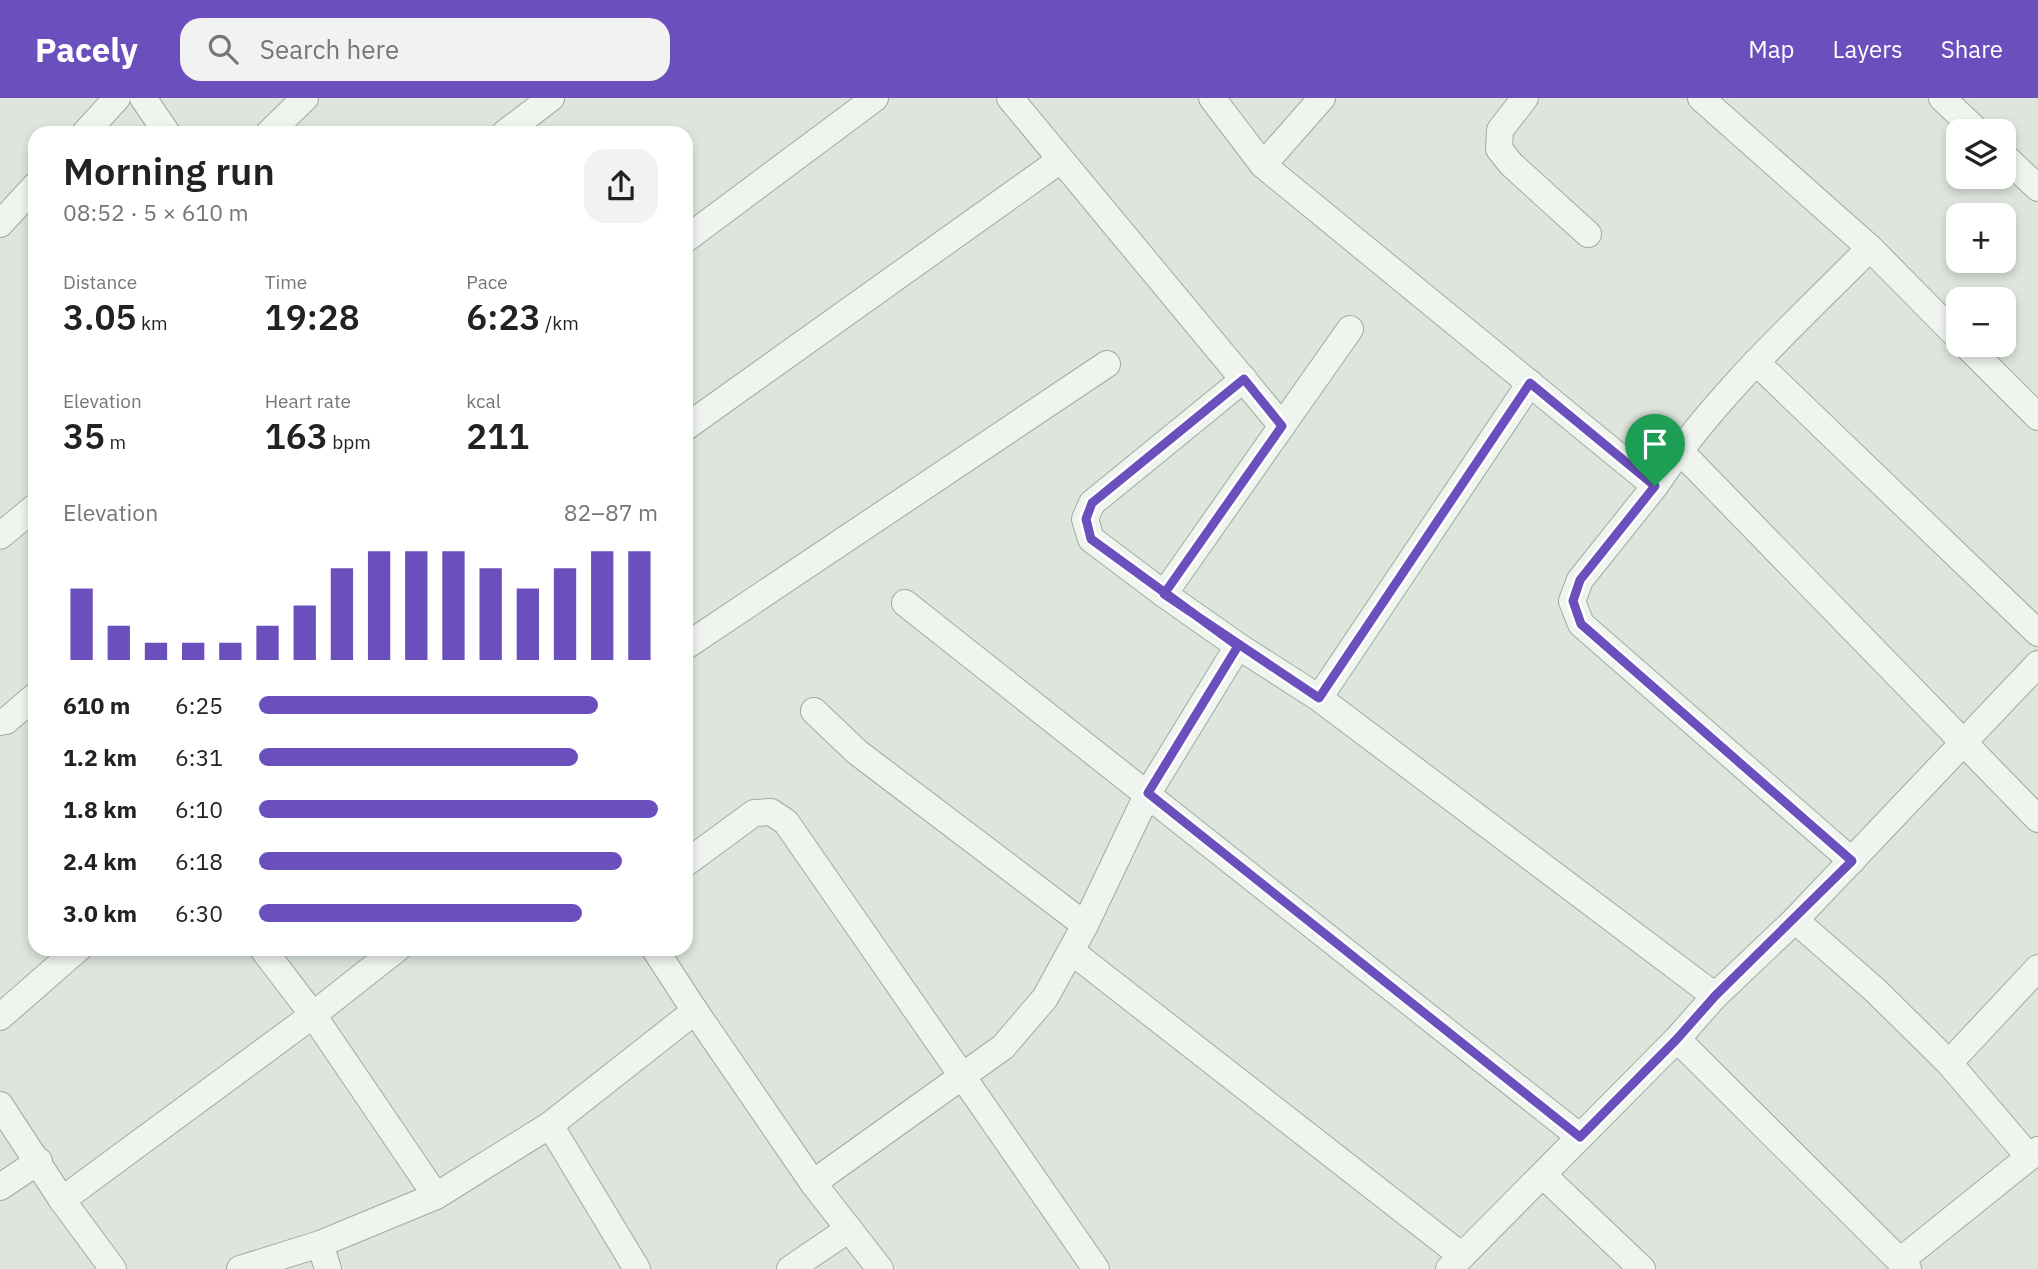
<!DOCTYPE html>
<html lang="en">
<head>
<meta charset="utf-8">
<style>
	body { margin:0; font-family:"IBM Plex Sans",sans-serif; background:#f2f2f2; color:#222; height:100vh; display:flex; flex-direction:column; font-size:26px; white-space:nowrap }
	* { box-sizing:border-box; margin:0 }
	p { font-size:23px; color:#767676 }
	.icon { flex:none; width:38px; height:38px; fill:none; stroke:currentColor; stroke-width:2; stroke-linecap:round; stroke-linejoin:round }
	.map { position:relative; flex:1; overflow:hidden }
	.details { position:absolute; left:28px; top:28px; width:665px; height:830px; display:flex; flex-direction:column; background:#fff; border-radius:21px; box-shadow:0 4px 10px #0003 }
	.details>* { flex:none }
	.controls { position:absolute; left:1946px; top:21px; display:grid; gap:14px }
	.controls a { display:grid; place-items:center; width:70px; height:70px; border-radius:14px; background:#fff; box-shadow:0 4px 10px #0003; font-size:35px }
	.pin { position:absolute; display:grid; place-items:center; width:60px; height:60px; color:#fff; margin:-72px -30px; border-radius:50% 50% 50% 0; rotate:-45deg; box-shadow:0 0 7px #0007 }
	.pin .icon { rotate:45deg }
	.round { display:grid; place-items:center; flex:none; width:74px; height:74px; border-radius:21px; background:#f2f2f2 }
	.headline { display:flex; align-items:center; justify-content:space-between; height:119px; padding:0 35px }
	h1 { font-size:38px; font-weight:600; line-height:52px }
	.stats { display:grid; grid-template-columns:repeat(3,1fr); gap:10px; height:119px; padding:7px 35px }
	.stats div { display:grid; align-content:center }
	.stats b { font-size:35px; font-weight:600 }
	.stats small { font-size:19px; font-weight:400 }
	.stats p { font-size:19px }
	.chart { height:196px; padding:14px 35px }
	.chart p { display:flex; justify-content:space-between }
	.chart svg { width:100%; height:126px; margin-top:7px; stroke:#6a4fbd; stroke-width:6 }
	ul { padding:0 35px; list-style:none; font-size:23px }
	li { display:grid; grid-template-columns:112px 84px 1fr; align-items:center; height:52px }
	li i { height:18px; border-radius:9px; background:#6a4fbd }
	header { display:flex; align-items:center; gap:42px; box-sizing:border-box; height:98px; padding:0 35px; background:#6a4fbd; color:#fff }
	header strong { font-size:33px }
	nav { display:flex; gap:38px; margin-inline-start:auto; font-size:24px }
	.search { width:490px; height:63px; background:#f2f2f2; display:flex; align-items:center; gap:18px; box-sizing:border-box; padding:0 24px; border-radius:21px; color:#767676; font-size:26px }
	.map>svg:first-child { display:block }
</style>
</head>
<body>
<header>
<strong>Pacely</strong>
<div class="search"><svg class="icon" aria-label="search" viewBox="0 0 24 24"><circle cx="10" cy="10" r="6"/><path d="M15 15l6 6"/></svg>Search here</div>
<nav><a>Map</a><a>Layers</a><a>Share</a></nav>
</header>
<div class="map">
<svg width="2038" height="1171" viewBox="0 0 2038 1171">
	<rect width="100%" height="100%" fill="#dde5dd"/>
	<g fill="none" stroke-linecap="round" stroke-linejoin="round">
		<g stroke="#9faba0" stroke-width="28">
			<g id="street">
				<path d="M143,0L167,35"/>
				<path d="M1010,0L1282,328"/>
				<path d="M1212,0L1263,67L1322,0"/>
				<path d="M1525,0L1500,32L1499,51L1511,66L1588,136"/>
				<path d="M1701,0L1870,150L1958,239"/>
				<path d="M1942,0L1977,33"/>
				<path d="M85,35L117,0"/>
				<path d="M269,35L305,0"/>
				<path d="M505,35L551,0"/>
				<path d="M2004,58L2038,90"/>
				<path d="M1263,67L1655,388L1580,482L1572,503L1581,526L1852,763"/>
				<path d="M0,126L35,88"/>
				<path d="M686,141L875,0"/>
				<path d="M1966,247L2038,319"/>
				<path d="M1756,264L2038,535"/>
				<path d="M686,329L1059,63"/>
				<path d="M1679,352L2038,721"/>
				<path d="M1655,388C1714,299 1795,225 1870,150"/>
				<path d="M0,438L35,409"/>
				<path d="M1164,496L1091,441L1085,421L1092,405L1244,281"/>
				<path d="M905,505L1580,1039"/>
				<path d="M686,548L1107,266"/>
				<path d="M1238,548L1164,496L1350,231"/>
				<path d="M1319,600L1530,285"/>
				<path d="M814,613L857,654L1085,827"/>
				<path d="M0,624L6,623L35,598"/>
				<path d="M686,765L754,715L771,714L786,724L1096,1171"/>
				<path d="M1795,822L1876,893L1949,965L2029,1059"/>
				<path d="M262,850L313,917L436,1098"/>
				<path d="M654,850L695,913"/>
				<path d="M1071,853L1462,1158"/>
				<path d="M0,919L79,850"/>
				<path d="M1677,941L1908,1171"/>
				<path d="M1949,965L2038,870"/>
				<path d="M0,1007L62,1102L113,1171"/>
				<path d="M550,1027L695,913L813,1085L880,1171"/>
				<path d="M1543,1077L1642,1171"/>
				<path d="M813,1085L1003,949L1045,900L1085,827L1148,695L1238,548L1319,600L1715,898"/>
				<path d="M0,1089L39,1063"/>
				<path d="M62,1102L313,917L398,850"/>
				<path d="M320,1146L328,1171"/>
				<path d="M1900,1163L2038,1052"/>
				<path d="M240,1171L320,1146L436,1098L550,1027L637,1171"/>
				<path d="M790,1171L849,1131"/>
				<path d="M1449,1171L1677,941L1715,898L1795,822L2038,566"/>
			</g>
		</g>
		<use href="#street" stroke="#eff4ef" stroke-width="26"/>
	</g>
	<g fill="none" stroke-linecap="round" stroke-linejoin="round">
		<g stroke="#fff" stroke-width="14">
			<path id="route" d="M1655,388L1530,285L1319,600L1164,496L1282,328L1244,281L1092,405L1086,421L1091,441L1238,548L1148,695L1580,1039L1677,941L1715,898L1852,763L1581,526L1573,503L1580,482L1655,388"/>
		</g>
		<use href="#route" stroke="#6a4fbd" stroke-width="9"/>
	</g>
</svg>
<div class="controls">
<a><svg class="icon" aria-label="layers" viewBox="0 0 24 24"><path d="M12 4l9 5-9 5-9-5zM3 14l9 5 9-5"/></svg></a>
<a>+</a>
<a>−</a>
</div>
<div class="pin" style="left:1655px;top:388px;background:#1e9e55"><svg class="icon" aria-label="arrive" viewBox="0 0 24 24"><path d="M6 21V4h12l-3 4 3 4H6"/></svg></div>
<section class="details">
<div class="headline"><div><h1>Morning run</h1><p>08:52 · 5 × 610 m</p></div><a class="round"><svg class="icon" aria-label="share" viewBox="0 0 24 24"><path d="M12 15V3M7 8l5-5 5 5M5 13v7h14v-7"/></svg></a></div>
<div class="stats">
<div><p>Distance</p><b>3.05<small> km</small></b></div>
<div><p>Time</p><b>19:28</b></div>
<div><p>Pace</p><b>6:23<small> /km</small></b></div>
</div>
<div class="stats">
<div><p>Elevation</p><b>35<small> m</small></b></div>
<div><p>Heart rate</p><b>163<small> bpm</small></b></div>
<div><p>kcal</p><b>211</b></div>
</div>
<div class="chart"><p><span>Elevation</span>82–87 m</p>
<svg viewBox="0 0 160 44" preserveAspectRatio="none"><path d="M5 44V19M15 44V32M25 44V38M35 44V38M45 44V38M55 44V32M65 44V25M75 44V12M85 44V6M95 44V6M105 44V6M115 44V12M125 44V19M135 44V12M145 44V6M155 44V6"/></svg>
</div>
<ul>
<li><b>610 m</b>6:25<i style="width:85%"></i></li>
<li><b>1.2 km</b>6:31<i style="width:80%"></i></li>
<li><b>1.8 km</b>6:10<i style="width:100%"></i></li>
<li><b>2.4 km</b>6:18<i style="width:91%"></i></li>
<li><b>3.0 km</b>6:30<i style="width:81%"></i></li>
</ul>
</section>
</div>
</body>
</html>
